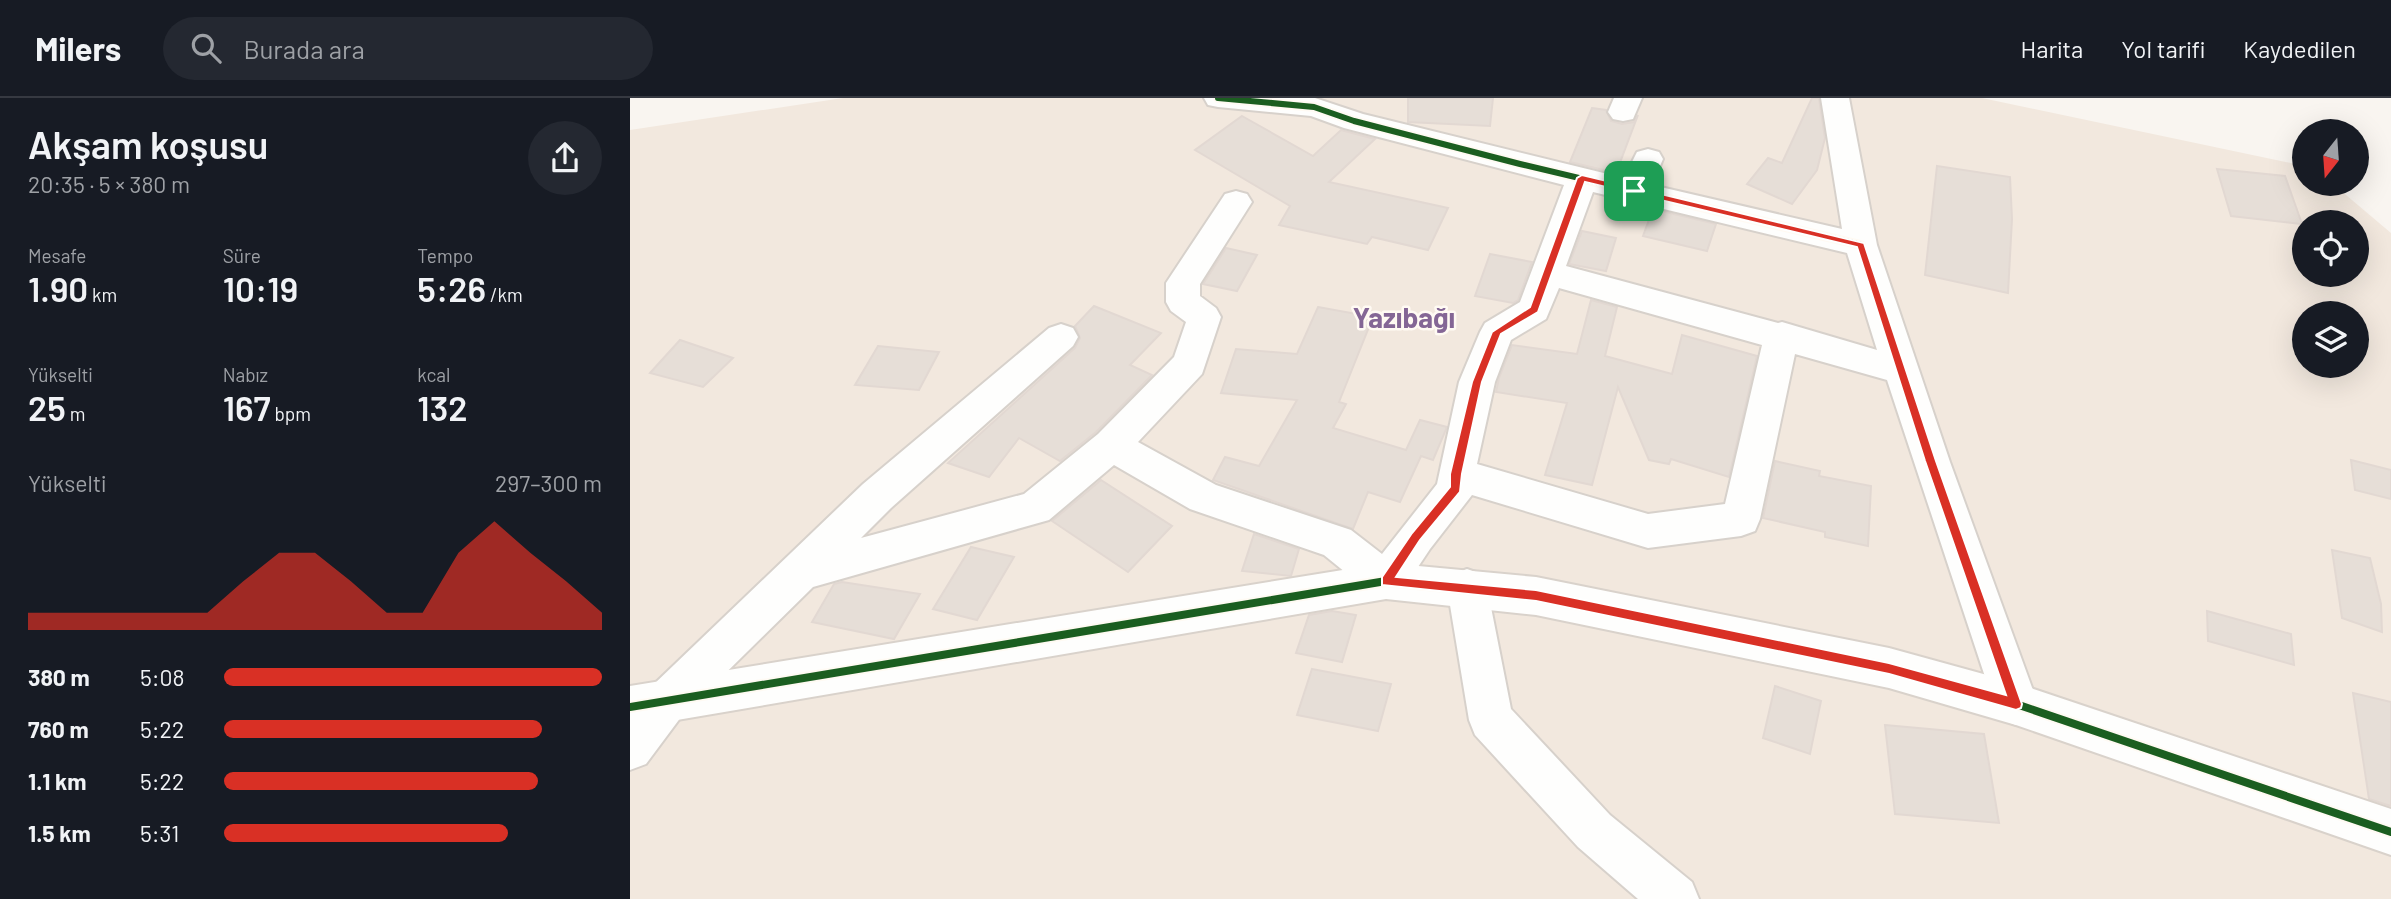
<!DOCTYPE html>
<html lang="tr">
<head>
<meta charset="utf-8">
<style>
	body { margin:0; font-family:Barlow,sans-serif; background:#242831; color:#f1f3f6; height:100vh; display:flex; flex-direction:column; font-size:26px; white-space:nowrap }
	* { box-sizing:border-box; margin:0 }
	p { font-size:23px; color:#9ea1a6 }
	.icon { flex:none; width:38px; height:38px; fill:none; stroke:currentColor; stroke-width:2; stroke-linecap:round; stroke-linejoin:round }
	.map { position:relative; flex:1; overflow:hidden }
	.drawer { display:flex; flex-direction:column; background:#171b24; width:630px }
	.drawer>* { flex:none }
	.needle { width:46px; rotate:197deg }
	.tools { position:absolute; left:1662px; top:21px; display:grid; gap:14px }
	.tools a { display:grid; place-items:center; width:77px; height:77px; border-radius:50%; background:#171b24; box-shadow:0 7px 28px #0002; font-size:35px }
	.pin { position:absolute; display:grid; place-items:center; width:60px; height:60px; color:#fff; margin:-30px; border-radius:14px; box-shadow:0 4px 10px #0006 }
	.round { display:grid; place-items:center; flex:none; width:74px; height:74px; border-radius:37px; background:#242831 }
	.headline { display:flex; align-items:center; justify-content:space-between; height:119px; padding:0 28px }
	h1 { font-size:38px; font-weight:600; line-height:52px }
	.metrics { display:grid; grid-template-columns:repeat(3,1fr); gap:10px; height:119px; padding:7px 28px }
	.metrics div { display:grid; align-content:center }
	.metrics b { font-size:35px; font-weight:600 }
	.metrics small { font-size:19px; font-weight:400 }
	.metrics p { font-size:19px }
	.chart { height:196px; padding:14px 28px }
	.chart p { display:flex; justify-content:space-between }
	.chart svg { width:100%; height:126px; margin-top:7px; fill:#d93025; opacity:.7 }
	ul { padding:0 28px; list-style:none; font-size:23px }
	li { display:grid; grid-template-columns:112px 84px 1fr; align-items:center; height:52px }
	li i { height:18px; border-radius:9px; background:#d93025 }
	header { display:flex; align-items:center; gap:42px; box-sizing:border-box; height:98px; padding:0 35px; background:#171b24; border-bottom:2px solid #363941 }
	header strong { font-size:33px }
	nav { display:flex; gap:38px; margin-inline-start:auto; font-size:24px }
	.search { width:490px; height:63px; background:#242831; display:flex; align-items:center; gap:18px; box-sizing:border-box; padding:0 24px; border-radius:38px; color:#9ea1a6; font-size:26px }
	main { display:flex; flex:1; min-height:0 }
	.map>svg:first-child { display:block }
</style>
</head>
<body>
<header>
<strong>Milers</strong>
<div class="search"><svg class="icon" aria-label="search" viewBox="0 0 24 24"><circle cx="10" cy="10" r="6"/><path d="M15 15l6 6"/></svg>Burada ara</div>
<nav><a>Harita</a><a>Yol tarifi</a><a>Kaydedilen</a></nav>
</header>
<main>
<section class="drawer">
<div class="headline"><div><h1>Akşam koşusu</h1><p>20:35 · 5 × 380 m</p></div><a class="round"><svg class="icon" aria-label="share" viewBox="0 0 24 24"><path d="M12 15V3M7 8l5-5 5 5M5 13v7h14v-7"/></svg></a></div>
<div class="metrics">
<div><p>Mesafe</p><b>1.90<small> km</small></b></div>
<div><p>Süre</p><b>10:19</b></div>
<div><p>Tempo</p><b>5:26<small> /km</small></b></div>
</div>
<div class="metrics">
<div><p>Yükselti</p><b>25<small> m</small></b></div>
<div><p>Nabız</p><b>167<small> bpm</small></b></div>
<div><p>kcal</p><b>132</b></div>
</div>
<div class="chart"><p><span>Yükselti</span>297–300 m</p>
<svg viewBox="0 0 160 44" preserveAspectRatio="none"><path d="M0 44V38L10 38L20 38L30 38L40 38L50 38L60 27L70 17L80 17L90 27L100 38L110 38L120 17L130 6L140 17L150 27L160 38V44z"/></svg>
</div>
<ul>
<li><b>380 m</b>5:08<i style="width:100%"></i></li>
<li><b>760 m</b>5:22<i style="width:84%"></i></li>
<li><b>1.1 km</b>5:22<i style="width:83%"></i></li>
<li><b>1.5 km</b>5:31<i style="width:75%"></i></li>
</ul>
</section>
<div class="map">
<svg width="1761" height="801" viewBox="0 0 1761 801">
	<rect width="100%" height="100%" fill="#f9f5f0"/>
	<path fill="#f2e8de" fill-rule="evenodd" d="M213,0H1352L1675,68V86H1703L1761,135V801H0V32ZM1675,124H1727V177H1675ZM1675,215H1727V268H1675Z"/>
	<g fill="#e6ded7" stroke="#e2d8d2" stroke-width="2">
		<path d="M778,0H863L860,28L778,24Z"/>
		<path d="M1182,0H1189L1195,40L1187,72L1162,106L1117,86L1138,60L1152,65Z"/>
		<path d="M962,10L976,12L981,23L992,26L1004,24L1008,17L986,75L940,64Z"/>
		<path d="M612,18L683,58L711,32L745,41L699,84L818,110L798,152L742,139L737,146L649,127L660,108L565,52Z"/>
		<path d="M1307,68L1380,79L1382,121L1378,195L1295,177Z"/>
		<path d="M1587,71L1655,78L1672,126L1601,118Z"/>
		<path d="M1023,111L1086,126L1077,153L1013,138Z"/>
		<path d="M952,133L986,140L976,173L939,166Z"/>
		<path d="M596,150L627,157L607,193L573,186Z"/>
		<path d="M860,156L902,164L888,202L883,205L845,198Z"/>
		<path d="M961,202L987,209L975,258L1042,276L1052,237L1127,258L1099,379L1041,361L1039,366L1019,362L988,289L962,387L915,377L937,305L866,294L869,280L882,247L947,256Z"/>
		<path d="M464,208L531,235L500,267L522,277L466,334L430,363L389,340L359,379L318,365L445,250L450,240L445,228Z"/>
		<path d="M688,209L743,219L709,304L716,306L703,330L776,352L790,322L817,329L803,362L791,358L770,404L738,394L723,431L583,382L595,359L629,368L667,302L591,295L606,251L667,256Z"/>
		<path d="M50,242L103,260L73,289L20,275Z"/>
		<path d="M248,248L309,254L289,292L225,287Z"/>
		<path d="M1721,362L1761,372V401L1725,392Z"/>
		<path d="M1145,363L1190,373L1189,378L1241,388L1238,448L1195,439V434L1133,420Z"/>
		<path d="M471,382L542,428L498,474L422,423Z"/>
		<path d="M624,436L669,451L661,478L612,473Z"/>
		<path d="M341,449L384,459L347,522L303,511Z"/>
		<path d="M1702,452L1740,460L1751,506L1752,534L1712,520Z"/>
		<path d="M212,484L290,496L264,541L182,524L204,486Z"/>
		<path d="M702,513L726,517L712,564L666,555L679,517Z"/>
		<path d="M1577,513L1661,536L1664,567L1578,543Z"/>
		<path d="M682,571L761,586L748,633L667,617Z"/>
		<path d="M1145,588L1191,603L1180,656L1133,640Z"/>
		<path d="M1723,595L1761,604V708L1739,701Z"/>
		<path d="M1255,627L1354,636L1369,725L1265,716Z"/>
	</g>
	<g fill="none" stroke-linecap="round" stroke-linejoin="round">
		<g stroke="#d7d1cb" stroke-width="4">
			<g id="street">
				<path d="M574,0H685L733,16L994,80L1007,54L1018,51L1029,54L1033,61L1022,87L1212,131L1191,0H1219L1247,147L1320,364L1408,606L1401,621L1386,627L1371,621L1364,606L1257,282L1165,256L1130,421L1125,433L1111,438L1018,450L842,397L800,451L770,496L756,501L742,496L694,457L560,411L484,367L419,422L183,489L51,619L16,666L0,672V615L21,589L233,386L419,230L431,226L443,230L448,239L443,248L261,410L231,440L394,396L468,336L544,259L556,224L541,213L536,204V185L595,96L606,93L617,96L622,104L570,186V198L586,210L591,219L572,276L508,344L586,387L721,432L752,456L807,386L829,284L850,234L855,225L890,204L934,87L714,30L681,18L588,9L578,7ZM963,94L1217,155L1247,252L1152,224L1148,225L936,168ZM929,190L1132,247L1095,406L1018,416L847,366L865,284L881,242L916,221Z"/>
				<path d="M984,0H1012L1003,21L993,23L983,21L978,14Z"/>
				<path d="M837,471L851,476L857,489L881,611L980,717L1062,784L1069,801H1008L948,749L845,637L839,622L817,489L823,476Z"/>
			</g>
		</g>
		<g stroke="#d9d2cb" stroke-width="4">
			<path id="secondary" d="M756,465L906,479L1259,550L1386,585L1761,711V757L1386,627L1259,590L906,517L756,501L0,630V588Z"/>
		</g>
		<use href="#street" fill="#fefefd" fill-rule="evenodd"/>
		<use href="#secondary" fill="#fefefd" fill-rule="evenodd"/>
		<g stroke="#fffaf3" stroke-width="10">
			<path id="cycleway-far1" d="M588,0L684,9L724,23L890,66L1231,147"/>
		</g>
		<g stroke="#fffaf3" stroke-width="12">
			<path id="cycleway" d="M0,609L756,483L906,498L1259,570L1386,606L1761,734"/>
		</g>
		<use href="#cycleway-far1" stroke="#1b5e20" stroke-width="6"/>
		<use href="#cycleway" stroke="#1b5e20" stroke-width="8"/>
	</g>
	<path fill="#d93025" stroke="#fff" stroke-width="2" fill-rule="evenodd" d="M952,77L1234,145L1306,363L1392,606L1391,610L1386,612L1259,576L906,503L752,487V479L782,435L820,389V376L842,284L862,234L900,209L947,80ZM955,84L1227,149L1295,363L1376,597L1259,565L906,492L766,479L790,442L830,394L832,376L852,284L871,236L908,214Z"/>
	<g text-anchor="middle" stroke-width="5" stroke-linejoin="round" paint-order="stroke">
		<g font-size="28" font-weight="bold" fill="#846695" stroke="#fffaf3">
			<text x="774" y="230">Yazıbağı</text>
		</g>
	</g>
</svg>
<div class="tools">
<a><svg class="needle" viewBox="-14 -14 28 28"><path d="M0-13l5 13h-10z" fill="#e53935"/><path d="M0 13l5-13h-10z" fill="#9ea1a6"/></svg></a>
<a><svg class="icon" aria-label="locate" viewBox="0 0 24 24"><circle cx="12" cy="12" r="6"/><path d="M12 2v4M12 18v4M2 12h4M18 12h4"/></svg></a>
<a><svg class="icon" aria-label="layers" viewBox="0 0 24 24"><path d="M12 4l9 5-9 5-9-5zM3 14l9 5 9-5"/></svg></a>
</div>
<div class="pin" style="left:1004px;top:93px;background:#1e9e55"><svg class="icon" aria-label="arrive" viewBox="0 0 24 24"><path d="M6 21V4h12l-3 4 3 4H6"/></svg></div>
</div>
</main>
</body>
</html>
